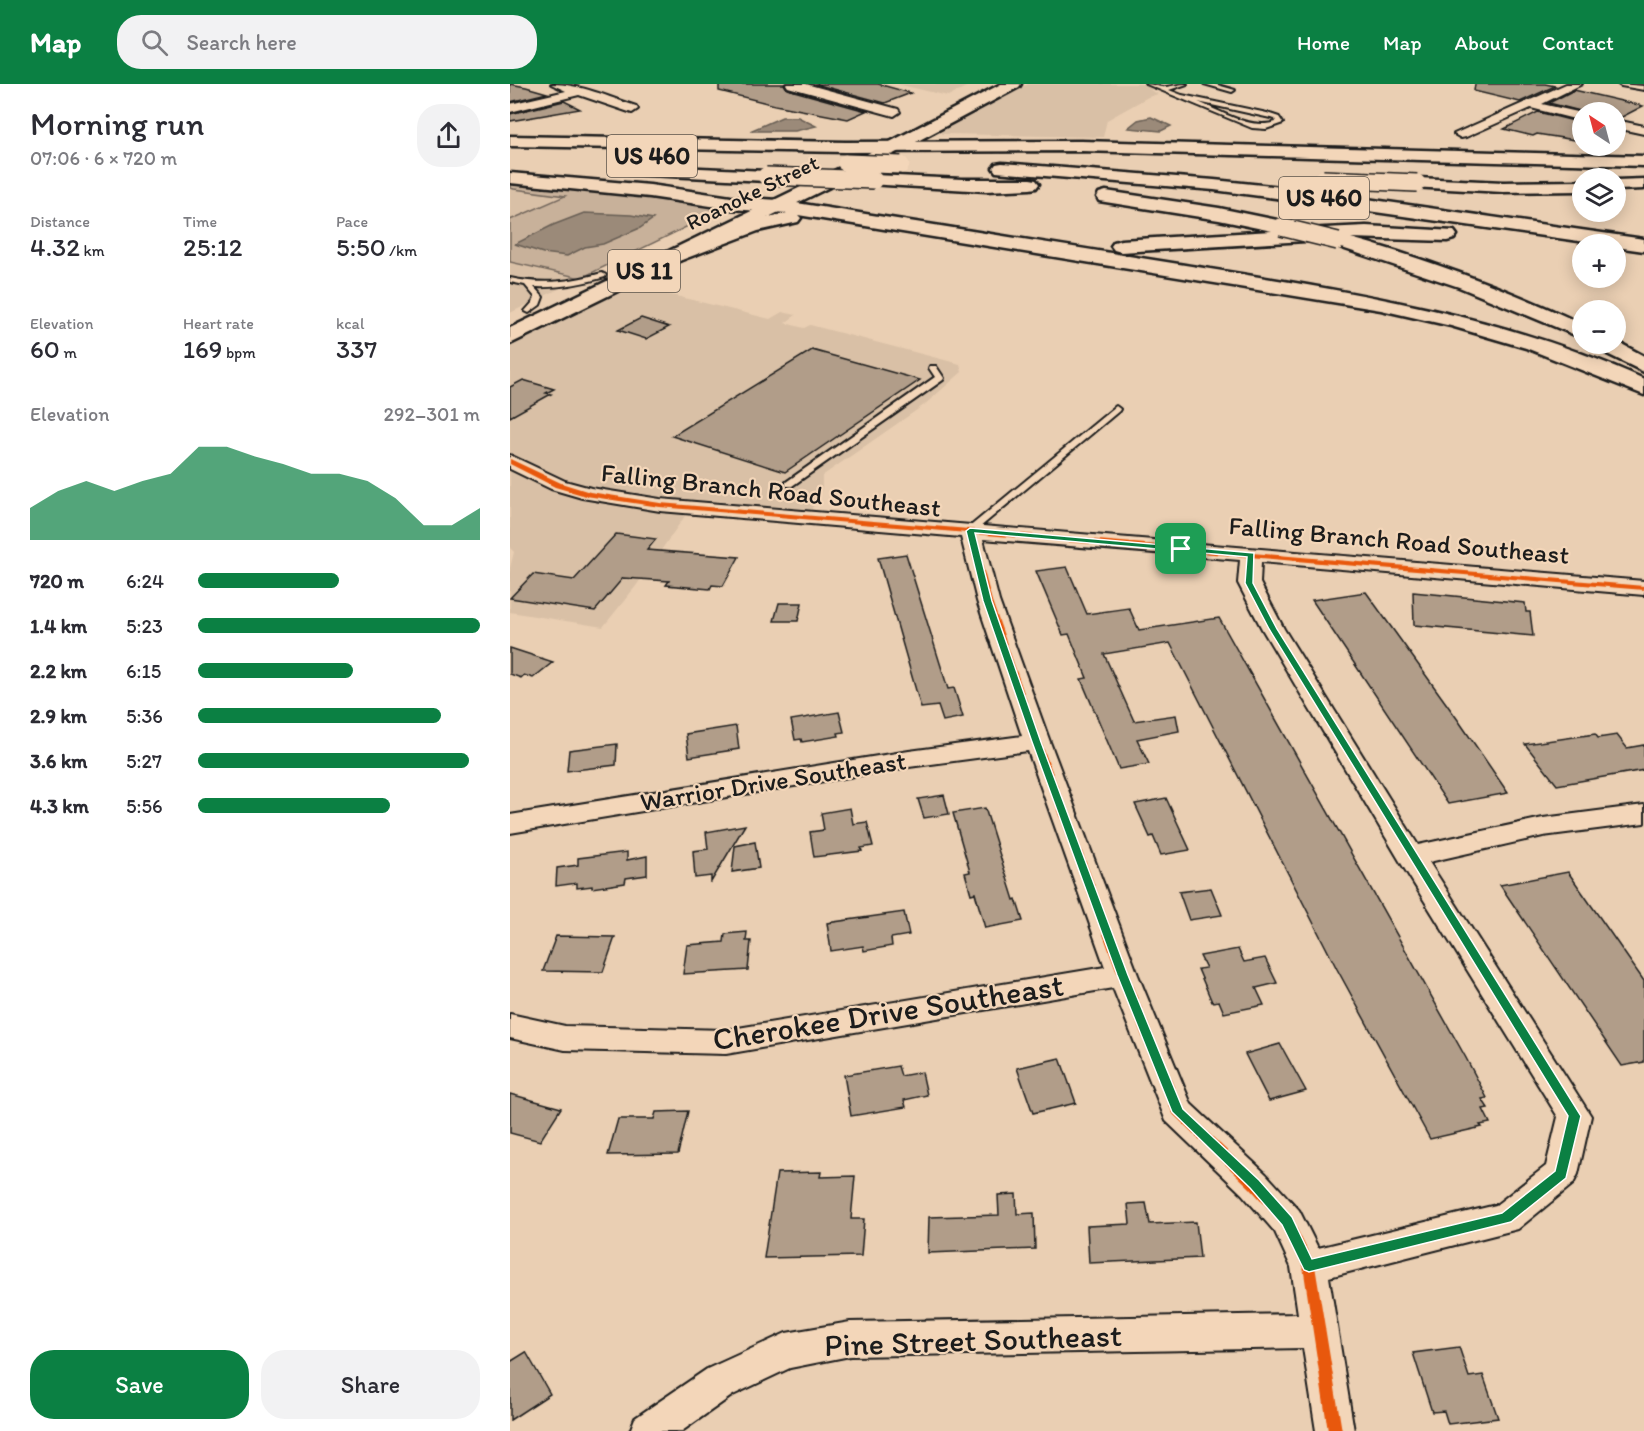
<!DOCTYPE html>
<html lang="en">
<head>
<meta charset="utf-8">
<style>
	body { margin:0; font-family:Itim,sans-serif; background:#f2f2f3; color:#2b2b33; height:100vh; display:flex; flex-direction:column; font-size:22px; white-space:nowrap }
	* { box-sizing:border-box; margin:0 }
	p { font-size:20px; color:#7c7c81 }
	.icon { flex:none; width:33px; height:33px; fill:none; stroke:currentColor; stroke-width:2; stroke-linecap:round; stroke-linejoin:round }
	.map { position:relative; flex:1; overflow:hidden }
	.side { display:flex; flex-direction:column; background:#fff; width:510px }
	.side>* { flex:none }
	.needle { width:39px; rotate:324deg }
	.fabs { position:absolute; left:1062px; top:18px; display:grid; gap:12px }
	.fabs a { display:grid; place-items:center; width:54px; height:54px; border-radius:50%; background:#fff; box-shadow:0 3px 15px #0003; font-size:30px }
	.pin { position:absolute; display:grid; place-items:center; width:51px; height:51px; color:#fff; margin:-26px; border-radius:12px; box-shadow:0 3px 9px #0006 }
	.round { display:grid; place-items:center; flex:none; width:63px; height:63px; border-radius:24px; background:#f2f2f3 }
	.overview { display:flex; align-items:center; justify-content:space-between; height:102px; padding:0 30px }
	h1 { font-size:33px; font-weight:600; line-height:45px }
	.figures { display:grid; grid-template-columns:repeat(3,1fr); gap:9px; height:102px; padding:6px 30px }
	.figures div { display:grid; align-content:center }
	.figures b { font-size:26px; font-weight:600 }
	.figures small { font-size:16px; font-weight:400 }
	.figures p { font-size:16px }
	.chart { height:168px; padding:12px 30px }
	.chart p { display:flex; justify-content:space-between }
	.chart svg { width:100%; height:108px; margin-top:6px; fill:#0b8043; opacity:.7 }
	.cta { display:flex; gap:12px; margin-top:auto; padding:12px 30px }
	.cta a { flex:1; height:69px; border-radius:24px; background:#0b8043; color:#fff; font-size:24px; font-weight:600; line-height:69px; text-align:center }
	.cta a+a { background:#f2f2f3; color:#2b2b33 }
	ul { padding:0 30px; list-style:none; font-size:20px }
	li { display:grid; grid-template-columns:96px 72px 1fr; align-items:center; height:45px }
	li i { height:15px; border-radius:8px; background:#0b8043 }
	header { display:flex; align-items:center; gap:36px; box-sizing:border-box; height:84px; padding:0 30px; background:#0b8043; color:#fff }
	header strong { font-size:28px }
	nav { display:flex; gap:33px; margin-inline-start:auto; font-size:21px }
	.search { width:420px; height:54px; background:#f2f2f3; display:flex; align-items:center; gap:15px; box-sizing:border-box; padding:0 21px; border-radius:24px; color:#7c7c81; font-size:22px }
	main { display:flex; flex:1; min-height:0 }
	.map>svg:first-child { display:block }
</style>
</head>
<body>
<header>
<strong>Map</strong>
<div class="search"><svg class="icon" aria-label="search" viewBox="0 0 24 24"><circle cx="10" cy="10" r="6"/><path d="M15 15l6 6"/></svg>Search here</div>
<nav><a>Home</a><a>Map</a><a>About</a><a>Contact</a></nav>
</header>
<main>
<section class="side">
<div class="overview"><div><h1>Morning run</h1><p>07:06 · 6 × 720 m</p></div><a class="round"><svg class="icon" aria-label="share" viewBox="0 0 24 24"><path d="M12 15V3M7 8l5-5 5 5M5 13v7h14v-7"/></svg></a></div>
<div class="figures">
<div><p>Distance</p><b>4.32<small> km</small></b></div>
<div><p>Time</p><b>25:12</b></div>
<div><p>Pace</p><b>5:50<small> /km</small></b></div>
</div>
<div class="figures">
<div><p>Elevation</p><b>60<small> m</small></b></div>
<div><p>Heart rate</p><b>169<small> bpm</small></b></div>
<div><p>kcal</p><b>337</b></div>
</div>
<div class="chart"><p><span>Elevation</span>292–301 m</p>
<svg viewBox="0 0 160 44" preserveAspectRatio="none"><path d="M0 44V31L10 24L20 20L30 24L40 20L50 17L60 6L70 6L80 10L90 13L100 17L110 17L120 20L130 27L140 38L150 38L160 31V44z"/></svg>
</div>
<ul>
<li><b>720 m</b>6:24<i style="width:50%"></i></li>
<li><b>1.4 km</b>5:23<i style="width:100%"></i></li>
<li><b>2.2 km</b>6:15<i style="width:55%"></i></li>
<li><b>2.9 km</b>5:36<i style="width:86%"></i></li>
<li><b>3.6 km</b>5:27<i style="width:96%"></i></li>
<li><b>4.3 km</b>5:56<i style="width:68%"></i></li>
</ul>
<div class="cta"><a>Save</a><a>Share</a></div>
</section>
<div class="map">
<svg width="1134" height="1347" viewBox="0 0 1134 1347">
	<rect width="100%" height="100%" fill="#eacfb3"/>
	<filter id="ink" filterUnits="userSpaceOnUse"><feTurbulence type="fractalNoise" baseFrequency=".0167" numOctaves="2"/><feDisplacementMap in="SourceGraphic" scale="12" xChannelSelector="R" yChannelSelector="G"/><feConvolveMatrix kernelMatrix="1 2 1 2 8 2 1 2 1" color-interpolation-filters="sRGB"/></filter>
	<g filter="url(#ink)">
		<g fill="#d9c0a6">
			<path d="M387,0H462L438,12Z"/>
			<path d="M518,0H663L640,6L648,10L638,13L597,36L593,53L431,50V48L436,43Z"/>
			<path d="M0,104L4,105L56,112L0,136Z"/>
			<path d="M0,178L15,182L71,194L0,229Z"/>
			<path d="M125,202L260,235L272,228L286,231L275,239L294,244L300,241L450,280L452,288L414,321L312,392V404L300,428L184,419L126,502L93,543L0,528V484L4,468L0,464V261Z"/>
		</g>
		<path fill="#c8b19a" stroke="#72665b" stroke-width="1.5" d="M0,98L180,118L201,122L206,126L201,131L71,194L0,178V136L55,112L4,105L0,104Z"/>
		<g fill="#9b8a79" stroke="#685e54" stroke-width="1.5">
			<path d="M272,33H288L306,42L285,47H240Z"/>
			<path d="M641,33L661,42L651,47L618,44L628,36Z"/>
			<path d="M74,129L121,131L143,135L130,144L93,160L75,163L57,172L33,169L5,160L43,141Z"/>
		</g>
		<g fill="#b19d89" stroke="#1c1c1c" stroke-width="1.5">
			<path d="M0,0L16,3L37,9L0,18Z"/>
			<path d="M209,0H274L277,5L356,27L338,35L265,21L209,7Z"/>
			<path d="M305,0H368L401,9L375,19Z"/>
			<path d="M965,0H1035L1045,2L1010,18L964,7Z"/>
			<path d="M1064,6L1133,22L1110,34H1106V28H1074L1039,19Z"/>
			<path d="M54,17L70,25L0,37V30Z"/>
			<path d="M1028,28L1072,39V57L1027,50L1023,52L994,45Z"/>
			<path d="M131,234L159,243L136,255L108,246Z"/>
			<path d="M302,266L410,296L275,388L162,352Z"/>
			<path d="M13,296L44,305L36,309L41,310L0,333V303Z"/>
			<path d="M106,450L146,455L137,466L229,473L213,502L202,501L200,505L156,501L159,497L113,494L85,527L0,514L23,490L64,496Z"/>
			<path d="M396,470L438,605L444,604L453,633L433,637L428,622L411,624L368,474Z"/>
			<path d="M557,483L577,530L619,524L629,546L709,534L956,974L977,1014L972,1015L978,1024L973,1025L980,1039L970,1041L972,1043L920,1055L827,885L660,559L594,570L624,637L666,631L669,647L627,655L639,680L609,685L571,595L577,594L559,550L553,551L526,487Z"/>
			<path d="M856,508L948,636L998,709L938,720L802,516Z"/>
			<path d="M903,508L1015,519L1016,528H1020L1023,552L904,541Z"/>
			<path d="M269,519H292L288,537H264Z"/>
			<path d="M0,564L43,578L23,594L14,591L11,594L0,590Z"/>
			<path d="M329,628L334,648L328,649L329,652L292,658L291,655L285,656L281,636Z"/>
			<path d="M226,642L229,665L179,673L176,650Z"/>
			<path d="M1085,650L1088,654L1107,651L1117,664L1134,661V686L1047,701L1015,660Z"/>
			<path d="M107,660L106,681L57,687L59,666Z"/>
			<path d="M434,711L439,730L414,734L408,715Z"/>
			<path d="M656,714L680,766L651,771L643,752L640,753L625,720Z"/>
			<path d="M340,724L343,740L357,738L363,762L351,764L352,767L304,773L300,748L314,746L311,729Z"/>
			<path d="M475,724L504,816L506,815L513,837L475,844L465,809L461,810L455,789L460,788L443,729Z"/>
			<path d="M235,741L201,798V792L185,794L183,767L198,765L196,748Z"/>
			<path d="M245,758L249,784L222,788L225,762Z"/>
			<path d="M117,768V776L137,772V791L116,794L115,799L82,804V802L67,804V799L46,802L47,784L68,781V774Z"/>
			<path d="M1058,788L1134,897V978L1112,982L990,801Z"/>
			<path d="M701,804L712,831L679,836L669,808Z"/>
			<path d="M394,828L399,851L381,854L382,862L354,867L353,862L321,867L317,839Z"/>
			<path d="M237,848L236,857H241L238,886L173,890L177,861L214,858L215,850Z"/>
			<path d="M46,852L105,853L93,888L33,887Z"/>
			<path d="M728,865L734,878L755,874L767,899L746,904L754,921L714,929L709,917L702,918L688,885L696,884L690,872Z"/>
			<path d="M770,960L796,1007L759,1017L735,970Z"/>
			<path d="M550,974L566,1019L523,1029L507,984Z"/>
			<path d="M388,982L391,992L412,988L417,1011L394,1016L396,1023L341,1032L334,991Z"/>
			<path d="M0,1010L51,1024L30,1057L0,1049Z"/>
			<path d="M178,1027L168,1070L98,1071L108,1035H144L146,1028Z"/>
			<path d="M311,1088L310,1093L345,1092L341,1135H354L351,1172L254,1174L267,1089Z"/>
			<path d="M506,1110L507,1130L524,1129L525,1165L418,1169L419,1133L489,1131L488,1111Z"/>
			<path d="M636,1119L640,1140L686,1138L690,1174L579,1179L577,1142L620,1140L618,1120Z"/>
			<path d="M949,1263L959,1293L973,1291L988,1334L938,1340L934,1327L922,1328L903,1269Z"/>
			<path d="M16,1268L40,1310L0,1336V1278Z"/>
		</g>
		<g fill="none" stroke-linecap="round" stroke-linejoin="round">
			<g stroke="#1c1c1c" stroke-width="4">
				<g id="lane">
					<path d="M636,0C643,0 650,4 656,3C664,2 669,0 677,0L659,6L672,11L757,29L769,33L773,39L756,45L742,44ZM688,18L765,35L766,38C740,46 713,28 688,18Z"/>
					<path d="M694,0H704L725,6L722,8Z"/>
					<path d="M1108,0L1134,2V6L1111,2Z"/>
					<path d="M92,189L96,191L95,193C71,200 49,204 24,203L33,213L30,221L19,229L15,227L23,218L25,213L15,201L0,198V194C33,201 60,198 92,189Z"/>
					<path d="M420,282H426L434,294L433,296L282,402H276V398L425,293L419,284Z"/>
					<path d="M606,322L610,325L609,327L463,449H457V445Z"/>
				</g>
			</g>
			<g stroke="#1c1c1c" stroke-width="4">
				<g id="street">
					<path d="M41,0C71,0 98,13 126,22L128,25L122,29L69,11L0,28V20L56,7Z"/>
					<path d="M276,0H296L388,25L390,28L384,32L278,3Z"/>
					<path d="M1056,0H1072L1032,20L1072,29V37L1021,24L956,53L951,54L944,50Z"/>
					<path d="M1106,36L1134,42V50L1106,44Z"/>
					<path d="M0,371L55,397L81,404L150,415L1134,497V511L751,478L750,499L774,545L908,761L1033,734L1134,721V739L1033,752L919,778L1081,1032L1068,1090L1063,1100L1008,1145L819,1193L844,1347H806L793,1264L340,1272L280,1284L223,1311L172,1347H120L125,1334L197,1285L276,1249L340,1238L788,1230L781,1183L765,1148L732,1110L656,1037L603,904L216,970L55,966L0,954V930L55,942L216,946L595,883L518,667L399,683L0,749V731L399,667L512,652L467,517L451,453L150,427L72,414L41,405L0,385ZM473,455L730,476L728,499L752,545L891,779L1048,1033L1036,1082L986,1121L808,1164L789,1126L756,1090L681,1020L628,891L540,658L489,517Z"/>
				</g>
			</g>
			<g stroke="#1c1c1c" stroke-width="5">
				<path id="primary" d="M491,0H511L509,3L342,92L0,260V244L330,84Z"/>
			</g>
			<g stroke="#1c1c1c" stroke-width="5">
				<g id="highway">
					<path d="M0,52L336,58L571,57L1134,72V82L571,67L336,68L0,62Z"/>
					<path d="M492,79L704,96L781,104L1134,155V167L1106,163V160H1090L781,116L704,106L486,88L483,84L486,80Z"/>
					<path d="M125,81L256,87L262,88L265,92L262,96L256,97L119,90L116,86L119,82Z"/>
					<path d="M0,89L140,101L221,113L268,116C404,138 539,159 675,181C831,206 988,229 1134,295V311L1016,264L941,242L871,226L288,131L291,134L288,138L248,147L161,180L154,178L151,174L154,170L236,138L277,129L221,125L140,113L0,99Z"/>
					<path d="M364,91L452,95H520L526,96L529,100L526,104L520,105L476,107L358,100L355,96L358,92Z"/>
					<path d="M907,94L993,98L1072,97V107L993,108L901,103L898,99L901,95Z"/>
					<path d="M1134,95V105L1106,106V96Z"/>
					<path d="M596,107L709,124L767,136L774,138L777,142L774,146L856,142L944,147L947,151L944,155L937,157L841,154C920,176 998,205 1072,240V254L949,203L829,163L826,159L830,155L611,168L604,166L601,162L604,158L611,156L762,147L709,136L589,117L587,113L589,109Z"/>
					<path d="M1106,257L1134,272V288L1087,265L1084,260H1106Z"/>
				</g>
			</g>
			<use href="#lane" fill="#f3d6b9" fill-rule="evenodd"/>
			<use href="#street" fill="#f3d6b9" fill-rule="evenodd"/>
			<use href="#primary" fill="#f3d6b9" fill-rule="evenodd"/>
			<use href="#highway" fill="#f3d6b9" fill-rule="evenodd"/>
			<g stroke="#1c1c1c" stroke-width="20" stroke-linecap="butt">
				<g id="highway-bridge">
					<path d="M336,79L391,81"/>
					<path d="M256,92L364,96"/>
					<path d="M813,95L907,99"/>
					<path d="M771,143L828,157"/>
				</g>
			</g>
			<use href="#highway-bridge" stroke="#f3d6b9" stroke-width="17"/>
			<g stroke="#f3d6b9" stroke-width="4">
				<path id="cycleway" d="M0,375L51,399L80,408L150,419L1134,502V506L464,450L482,517L531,658L618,891L673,1025L748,1096L781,1133L805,1182L832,1347H818L793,1182L773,1141L740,1104L664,1031L662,1028L608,891L523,658L474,517L457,449L150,423L76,412L45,403L0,380Z"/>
			</g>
			<use href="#cycleway" fill="#e8590c" fill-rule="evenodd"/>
		</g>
	</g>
	<path fill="#0b8043" stroke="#fff" stroke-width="1.5" fill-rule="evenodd" d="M460,444L744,469L743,499L767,545L1071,1032L1056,1094L1001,1138L799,1188L794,1186L772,1141L740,1104L662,1028L607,891L522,658L473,517L456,447ZM465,449L737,473L735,499L759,545L1058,1032L1045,1087L992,1129L802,1175L782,1133L749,1096L673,1025L618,891L531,658L482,517Z"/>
	<g text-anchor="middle" stroke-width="4.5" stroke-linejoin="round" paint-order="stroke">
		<g font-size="22" fill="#1c1c1c" stroke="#f3d6b9">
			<text transform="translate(242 108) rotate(-26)" y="8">Roanoke Street</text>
		</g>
		<g fill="#f3d6b9" stroke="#5c544b" stroke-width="1.5">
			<rect x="97" y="51" width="90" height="42" rx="4.5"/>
			<rect x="769" y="93" width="90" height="42" rx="4.5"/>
			<rect x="98" y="166" width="72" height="42" rx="4.5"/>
		</g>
		<g font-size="24" font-weight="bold" fill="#1c1c1c">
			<text x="142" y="80">US 460</text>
			<text x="814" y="122">US 460</text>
			<text x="134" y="195">US 11</text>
		</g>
		<g font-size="26" fill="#1c1c1c" stroke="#f3d6b9">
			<text transform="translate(261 406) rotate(6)" y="9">Falling Branch Road Southeast</text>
			<text transform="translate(889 456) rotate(5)" y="9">Falling Branch Road Southeast</text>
			<text transform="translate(263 697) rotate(-9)" y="9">Warrior Drive Southeast</text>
		</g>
		<g font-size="32" fill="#1c1c1c" stroke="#f3d6b9">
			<text transform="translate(378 928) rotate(-9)" y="11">Cherokee Drive Southeast</text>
			<text transform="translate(463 1256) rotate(-2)" y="11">Pine Street Southeast</text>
		</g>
	</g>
</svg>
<div class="fabs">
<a><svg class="needle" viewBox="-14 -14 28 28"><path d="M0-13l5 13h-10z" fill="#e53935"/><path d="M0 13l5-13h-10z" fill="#7c7c81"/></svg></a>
<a><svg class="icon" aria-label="layers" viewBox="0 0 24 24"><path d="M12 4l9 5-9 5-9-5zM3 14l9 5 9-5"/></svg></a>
<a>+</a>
<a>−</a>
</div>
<div class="pin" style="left:671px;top:465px;background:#1e9e55"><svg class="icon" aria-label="arrive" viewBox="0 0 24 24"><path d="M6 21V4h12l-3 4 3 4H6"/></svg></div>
</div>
</main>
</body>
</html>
